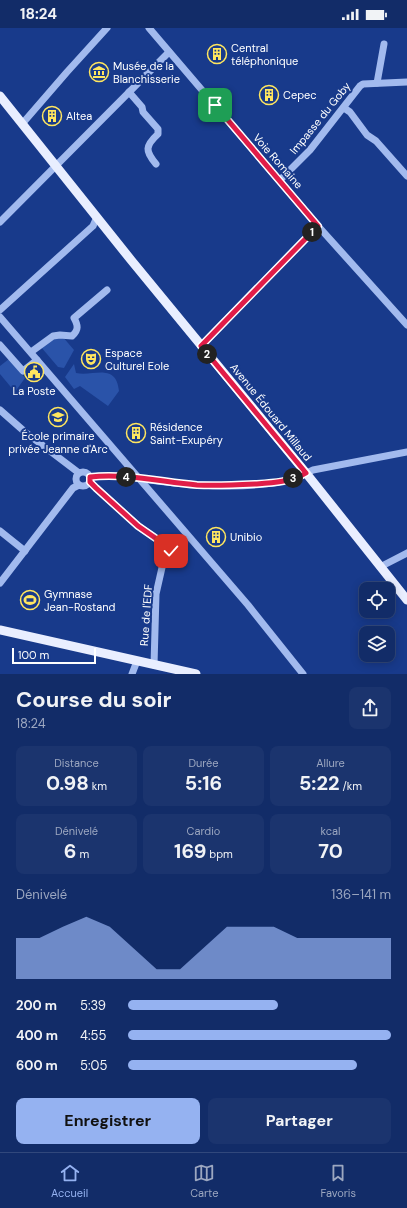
<!DOCTYPE html>
<html lang="fr">
<head>
<meta charset="utf-8">
<style>
	body { margin:0; font-family:"DM Sans",sans-serif; background:#1b346e; color:#f1f3f6; height:100vh; display:flex; flex-direction:column; font-size:15px; white-space:nowrap }
	* { box-sizing:border-box; margin:0 }
	p { font-size:13px; color:#9ca7c0 }
	.icon { flex:none; width:22px; height:22px; fill:none; stroke:currentColor; stroke-width:2; stroke-linecap:round; stroke-linejoin:round }
	.map { position:relative; height:646px; overflow:hidden }
	.details { display:flex; flex-direction:column; background:#122c68; flex:1 }
	.details>* { flex:none }
	.buttons { position:absolute; left:359px; top:554px; display:grid; gap:8px }
	.buttons a { display:grid; place-items:center; width:36px; height:36px; border-radius:8px; background:#122c68; box-shadow:0 2px 10px #0003,0 0 0 1px #31487c; font-size:20px }
	.scale { position:absolute; left:12px; bottom:10px; width:84px; box-sizing:border-box; padding-left:4px; border:2px solid #fff; border-top:0; font-size:11px; line-height:14px; white-space:nowrap; color:#fff; -webkit-text-stroke:3px #183a8b; paint-order:stroke }
	.pin { position:absolute; display:grid; place-items:center; width:34px; height:34px; color:#fff; margin:-17px; border-radius:8px; box-shadow:0 2px 6px #0006 }
	.km { position:absolute; width:20px; height:20px; margin:-10px; border-radius:50%; background:#222; color:#fff; font-size:11px; line-height:20px; text-align:center }
	.round { display:grid; place-items:center; flex:none; width:42px; height:42px; border-radius:8px; background:#1b346e }
	.headline { display:flex; align-items:center; justify-content:space-between; height:68px; padding:0 16px }
	h1 { font-size:22px; font-weight:700; line-height:30px }
	.metrics { display:grid; grid-template-columns:repeat(3,1fr); gap:6px; height:68px; padding:4px 16px }
	.metrics div { display:grid; align-content:center; border-radius:8px; background:#1b346e; text-align:center }
	.metrics b { font-size:20px; font-weight:700 }
	.metrics small { font-size:11px; font-weight:400 }
	.metrics p { font-size:11px }
	.chart { height:112px; padding:8px 16px }
	.chart p { display:flex; justify-content:space-between }
	.chart svg { width:100%; height:72px; margin-top:4px; fill:#95b2f1; opacity:.7 }
	.cta { display:flex; gap:8px; margin-top:auto; padding:8px 16px }
	.cta a { flex:1; height:46px; border-radius:8px; background:#95b2f1; color:#111; font-size:16px; font-weight:700; line-height:46px; text-align:center }
	.cta a+a { background:#1b346e; color:#f1f3f6 }
	ul { padding:0 16px; list-style:none; font-size:13px }
	li { display:grid; grid-template-columns:64px 48px 1fr; align-items:center; height:30px }
	li i { height:10px; border-radius:5px; background:#95b2f1 }
	.status { display:flex; justify-content:space-between; align-items:center; height:28px; padding:0 20px; background:#122c68; direction:ltr }
	.status svg { height:11px; fill:currentColor }
	.dock { display:flex; justify-content:space-around; align-items:center; height:56px; border-top:1px solid #31487c; background:#122c68; font-size:11px; color:#9ca7c0 }
	.dock a { display:grid; justify-items:center; gap:2px }
	.dock .active { color:#95b2f1 }
	.map>svg:first-child { display:block }
</style>
</head>
<body>
<div class="status"><b>18:24</b><svg viewBox="0 0 49 12"><path d="M0 12V9h3v3zM5 12V6h3v6zM10 12V3h3v9zM15 12V0h3v12zM26 1h20v11H26zM47 4h2v5h-2z"/></svg></div>
<div class="map">
<svg width="407" height="646" viewBox="0 0 407 646">
	<rect width="100%" height="100%" fill="#183a8b"/>
	<g fill="#2a53a9">
		<path d="M62,308L74,322L64,340L58,339L41,319L54,311Z"/>
		<path d="M9,331L25,350L15,364L0,346V338Z"/>
		<path d="M74,336L76,345C93,349 116,334 119,363L108,378L80,358L74,361L65,349Z"/>
	</g>
	<g fill="none" stroke-linecap="round" stroke-linejoin="round">
		<g stroke="#a2baee" stroke-width="7">
			<path d="M149,0L318,198L407,297"/>
			<path d="M377,55L384,16"/>
			<path d="M129,64L142,79L143,84L158,101V106C145,118 145,123 156,136"/>
			<path d="M344,80L350,84L367,107L376,113L407,148"/>
			<path d="M22,96L67,44L107,0"/>
			<path d="M280,152L310,122L360,58L363,56L407,54"/>
			<path d="M0,194L169,24"/>
			<path d="M0,282L93,198L97,189"/>
			<path d="M0,289L248,577L303,646"/>
			<path d="M0,317L23,343L37,332"/>
			<path d="M201,318L318,198"/>
			<path d="M31,324L53,308L60,307L72,308C79,302 78,297 74,290L107,262"/>
			<path d="M0,382L25,404L79,445"/>
			<circle cx="83" cy="451" r="7"/>
			<path d="M90,449C112,446 135,450 157,453C198,458 260,462 299,449C304,447 308,444 313,442L407,424"/>
			<path d="M90,454L138,498L164,516L166,522L156,566L154,637"/>
			<path d="M0,503L25,523"/>
			<path d="M166,522L171,523L175,527"/>
			<path d="M380,539L407,525"/>
			<path d="M0,555L73,460L79,457"/>
			<path d="M132,646L137,633"/>
		</g>
		<g stroke="#e9eeff" stroke-width="9">
			<path d="M0,68L131,232L306,445L407,572"/>
			<path d="M0,602L196,646"/>
		</g>
	</g>
	<g fill="none" stroke-linecap="round" stroke-linejoin="round">
		<g stroke="#fff" stroke-width="8">
			<path id="route" d="M171,523L166,522L164,516L138,498L96,460L90,454V449C125,445 162,454 197,457C216,458 236,457 255,456C271,455 292,454 306,445L201,318L318,198L215,77"/>
		</g>
		<use href="#route" stroke="#e11d48" stroke-width="5"/>
	</g>
	<defs>
		<g id="building-ring" transform="scale(1)"><circle r="9.5" fill="#183a8b" stroke="#ffe65f" stroke-width="1.5"/><path d="M-4-6H4V6H1V3H-1V6H-4ZM-2.5-4.3h1.7v1.8h-1.7ZM.8-4.3h1.7v1.8H.8ZM-2.5-1h1.7V.8h-1.7ZM.8-1h1.7V.8H.8Z" fill="#ffe65f"/></g>
		<g id="museum-ring" transform="scale(1)"><circle r="9.5" fill="#183a8b" stroke="#ffe65f" stroke-width="1.5"/><path d="M0-6L6-3V-2H-6V-3ZM-5-1h2V3h-2ZM-1-1h2V3h-2ZM3-1h2V3H3ZM-6 4H6V6H-6Z" fill="#ffe65f"/></g>
		<g id="theatre-ring" transform="scale(1)"><circle r="9.5" fill="#183a8b" stroke="#ffe65f" stroke-width="1.5"/><path d="M-5-5.5Q0-4 5-5.5V0Q5 5 0 6Q-5 5-5 0ZM-3.3-2.5H-1v1.5H-3.3ZM1-2.5H3.3v1.5H1ZM-2.8 1Q0 5.5 2.8 1Z" fill="#ffe65f"/></g>
		<g id="civic-ring" transform="scale(1)"><circle r="9.5" fill="#183a8b" stroke="#ffe65f" stroke-width="1.5"/><path d="M-.6-6.5H3V-4.5H.6V-3L4-1V1h2V6H-6V1h2V-1L-.6-3ZM-1.2 2.5V6h2.4V2.5Z" fill="#ffe65f"/></g>
		<g id="school-ring" transform="scale(1)"><circle r="9.5" fill="#183a8b" stroke="#ffe65f" stroke-width="1.5"/><path d="M0-5L7-2L0 1L-7-2ZM-4 1L0 2.5L4 1V4Q0 6-4 4Z" fill="#ffe65f"/></g>
		<g id="stadium-ring" transform="scale(1)"><circle r="9.5" fill="#183a8b" stroke="#ffe65f" stroke-width="1.5"/><path d="M0-5a6.5 5 0 1 0 0 10a6.5 5 0 1 0 0-10ZM-3.5-1.8h7v3.6h-7Z" fill="#ffe65f"/></g>
	</defs>
	<g fill-rule="evenodd">
		<use href="#building-ring" x="217" y="26"/>
		<use href="#museum-ring" x="99" y="44"/>
		<use href="#building-ring" x="269" y="67"/>
		<use href="#building-ring" x="52" y="88"/>
		<use href="#theatre-ring" x="91" y="331"/>
		<use href="#civic-ring" x="34" y="344"/>
		<use href="#school-ring" x="58" y="389"/>
		<use href="#building-ring" x="136" y="405"/>
		<use href="#building-ring" x="216" y="509"/>
		<use href="#stadium-ring" x="30" y="572"/>
	</g>
	<g text-anchor="middle" stroke-width="4" stroke-linejoin="round" paint-order="stroke">
		<g font-size="11" fill="#fff" stroke="#183a8b" text-anchor="start">
			<text x="231" y="24">Central<tspan x="231" dy="13">téléphonique</tspan></text>
			<text x="113" y="42">Musée de la<tspan x="113" dy="13">Blanchisserie</tspan></text>
			<text x="283" y="71">Cepec</text>
			<text x="66" y="92">Altea</text>
			<text x="105" y="329">Espace<tspan x="105" dy="13">Culturel Eole</tspan></text>
			<text x="34" y="367" text-anchor="middle">La Poste</text>
			<text x="150" y="403">Résidence<tspan x="150" dy="13">Saint-Exupéry</tspan></text>
			<text x="58" y="412" text-anchor="middle">École primaire<tspan x="58" dy="13">privée Jeanne d'Arc</tspan></text>
			<text x="230" y="513">Unibio</text>
			<text x="44" y="570">Gymnase<tspan x="44" dy="13">Jean-Rostand</tspan></text>
		</g>
		<g font-size="11" fill="#fff" stroke="#183a8b">
			<text transform="translate(320 90) rotate(-51)" y="4">Impasse du Goby</text>
			<text transform="translate(278 133) rotate(49)" y="4">Voie Romaine</text>
			<text transform="translate(271 384) rotate(51)" y="4">Avenue Édouard Millaud</text>
			<text transform="translate(146 587) rotate(-86)" y="4">Rue de l'EDF</text>
		</g>
	</g>
</svg>
<div class="buttons">
<a><svg class="icon" aria-label="locate" viewBox="0 0 24 24"><circle cx="12" cy="12" r="6"/><path d="M12 2v4M12 18v4M2 12h4M18 12h4"/></svg></a>
<a><svg class="icon" aria-label="layers" viewBox="0 0 24 24"><path d="M12 4l9 5-9 5-9-5zM3 14l9 5 9-5"/></svg></a>
</div>
<div class="scale">100 m</div>
<div class="pin" style="left:215px;top:77px;background:#1e9e55"><svg class="icon" aria-label="arrive" viewBox="0 0 24 24"><path d="M6 21V4h12l-3 4 3 4H6"/></svg></div>
<div class="pin" style="left:171px;top:523px;background:#d93025"><svg class="icon" aria-label="check" viewBox="0 0 24 24"><path d="M5 12l5 5 9-10"/></svg></div>
<b class="km" style="left:312px;top:204px">1</b>
<b class="km" style="left:207px;top:326px">2</b>
<b class="km" style="left:293px;top:450px">3</b>
<b class="km" style="left:126px;top:449px">4</b>
</div>
<section class="details">
<div class="headline"><div><h1>Course du soir</h1><p>18:24</p></div><a class="round"><svg class="icon" aria-label="share" viewBox="0 0 24 24"><path d="M12 15V3M7 8l5-5 5 5M5 13v7h14v-7"/></svg></a></div>
<div class="metrics">
<div><p>Distance</p><b>0.98<small> km</small></b></div>
<div><p>Durée</p><b>5:16</b></div>
<div><p>Allure</p><b>5:22<small> /km</small></b></div>
</div>
<div class="metrics">
<div><p>Dénivelé</p><b>6<small> m</small></b></div>
<div><p>Cardio</p><b>169<small> bpm</small></b></div>
<div><p>kcal</p><b>70</b></div>
</div>
<div class="chart"><p><span>Dénivelé</span>136–141 m</p>
<svg viewBox="0 0 160 44" preserveAspectRatio="none"><path d="M0 44V19L10 19L20 12L30 6L40 12L50 25L60 38L70 38L80 25L90 12L100 12L110 12L120 19L130 19L140 19L150 19L160 19V44z"/></svg>
</div>
<ul>
<li><b>200 m</b>5:39<i style="width:57%"></i></li>
<li><b>400 m</b>4:55<i style="width:100%"></i></li>
<li><b>600 m</b>5:05<i style="width:87%"></i></li>
</ul>
<div class="cta"><a>Enregistrer</a><a>Partager</a></div>
</section>
<nav class="dock">
<a class="active"><svg class="icon" aria-label="home" viewBox="0 0 24 24"><path d="M3 11l9-7 9 7M6 9v11h12V9"/></svg>Accueil</a>
<a><svg class="icon" aria-label="map" viewBox="0 0 24 24"><path d="M3 6l6-2 6 2 6-2v14l-6 2-6-2-6 2zM9 4v14M15 6v14"/></svg>Carte</a>
<a><svg class="icon" aria-label="saved" viewBox="0 0 24 24"><path d="M7 4h10v16l-5-4-5 4z"/></svg>Favoris</a>
</nav>
</body>
</html>
